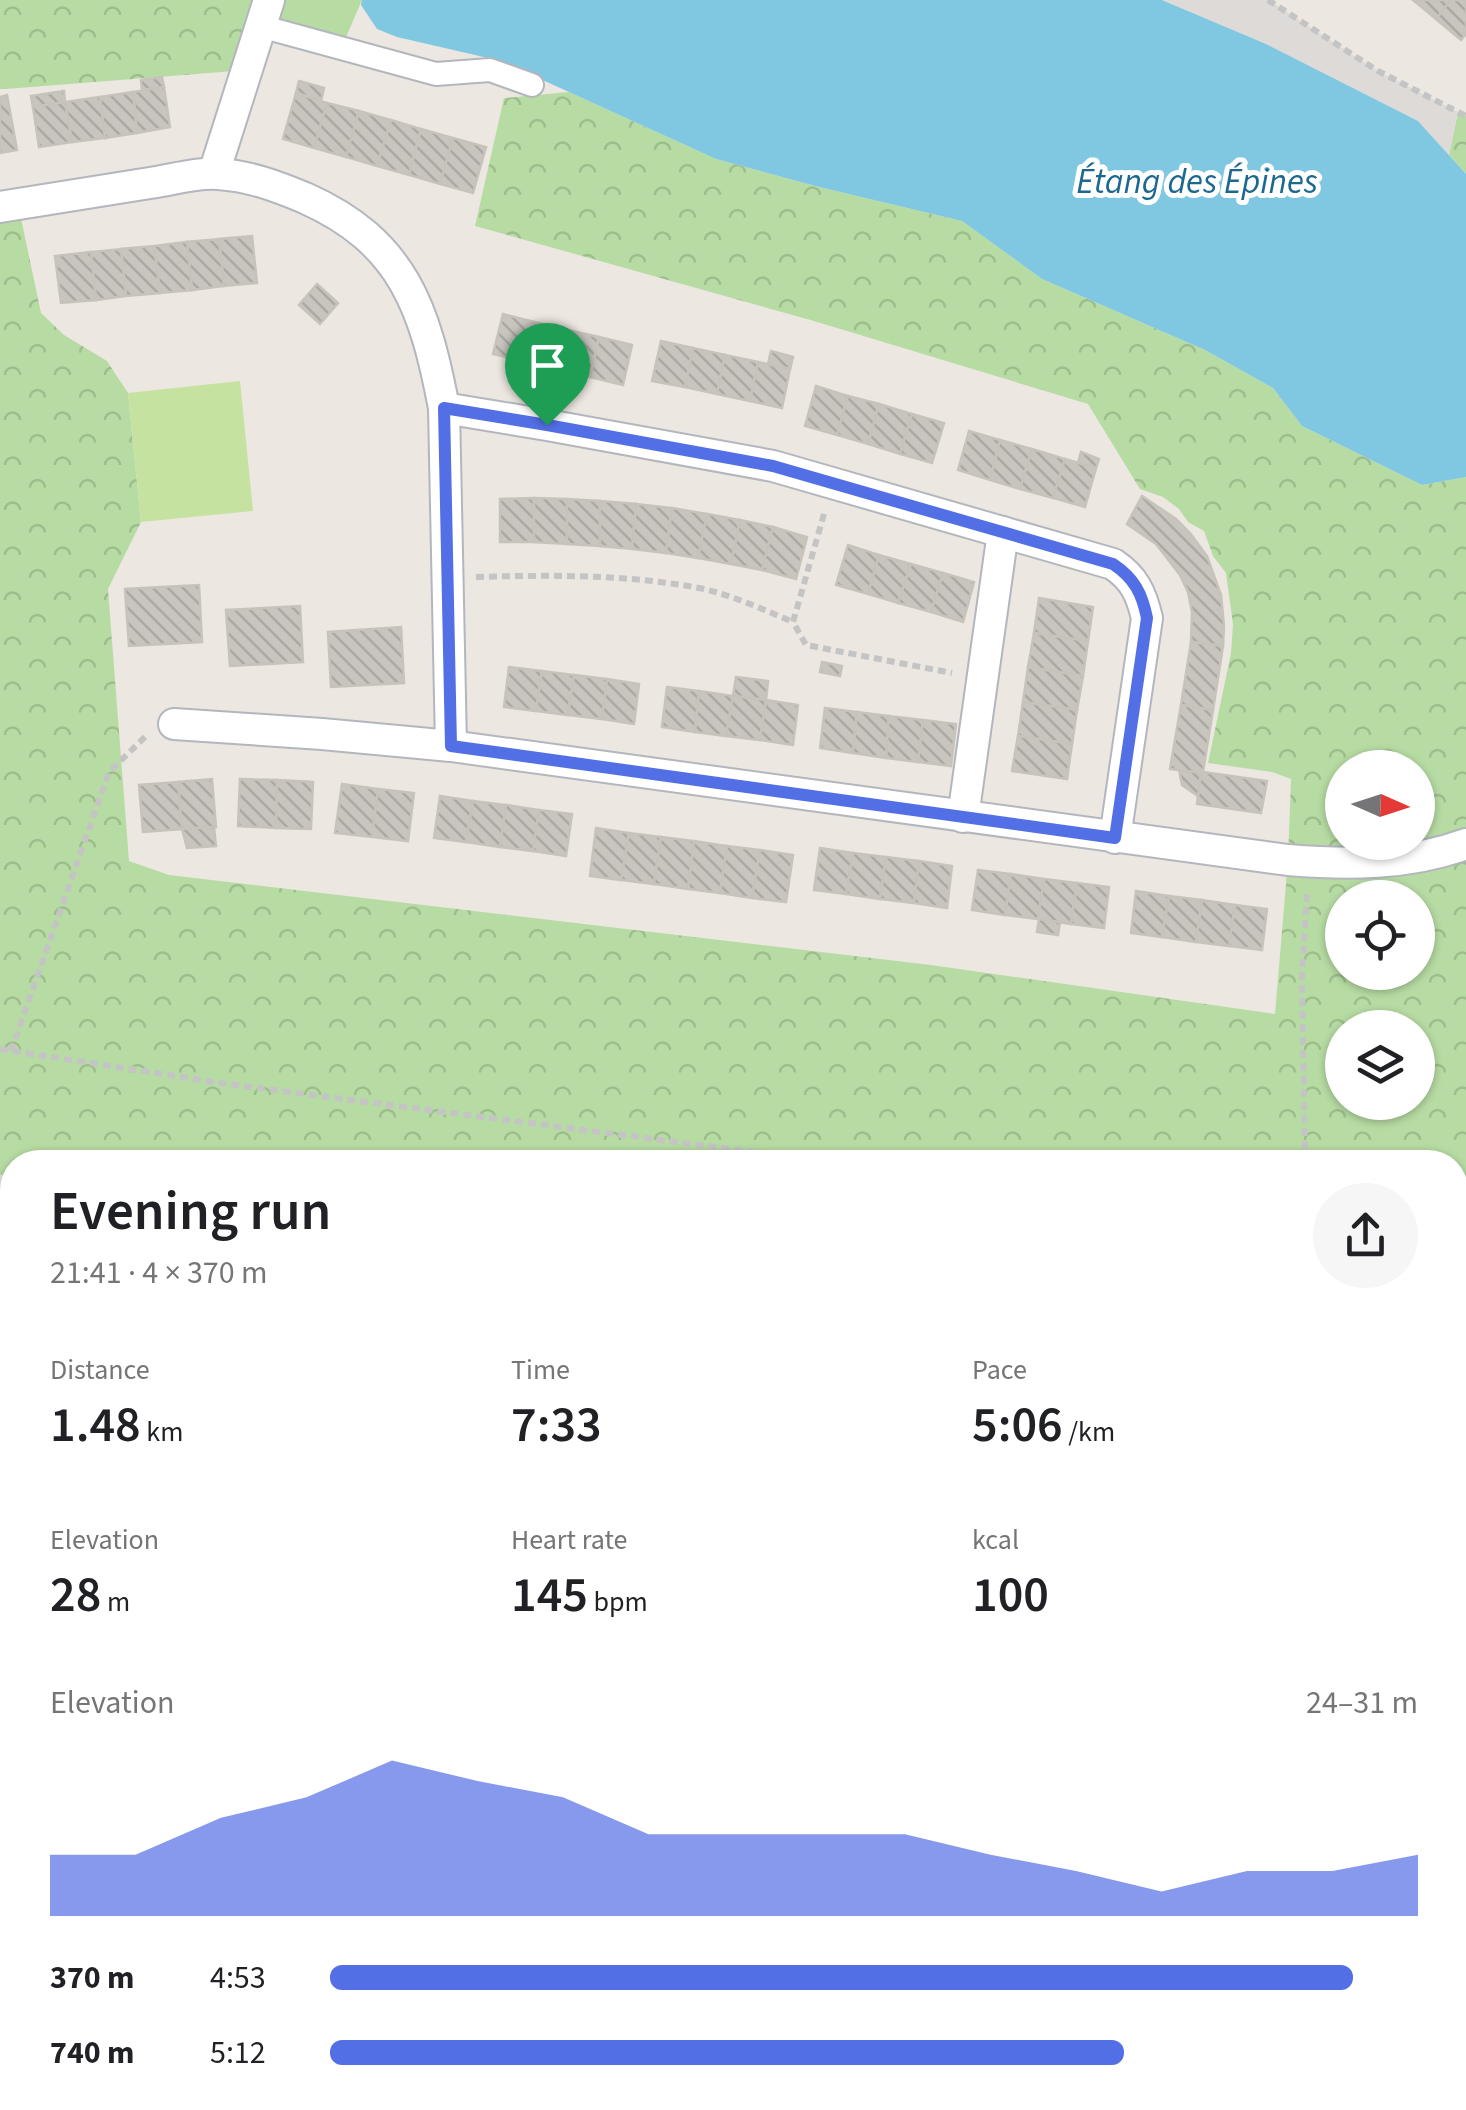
<!DOCTYPE html>
<html lang="en">
<head>
<meta charset="utf-8">
<style>
	body { margin:0; font-family:"Source Sans 3",sans-serif; background:#f6f6f6; color:#202124; height:100vh; display:flex; flex-direction:column; font-size:38px; white-space:nowrap }
	* { box-sizing:border-box; margin:0 }
	p { font-size:32px; color:#757577 }
	.icon { flex:none; width:55px; height:55px; fill:none; stroke:currentColor; stroke-width:2; stroke-linecap:round; stroke-linejoin:round }
	.map { position:relative; flex:1; overflow:hidden }
	.sheet { position:absolute; left:0px; top:1150px; width:1468px; height:960px; display:flex; flex-direction:column; background:#fff; border-radius:40px 40px 0 0; box-shadow:0 2px 8px #0004 }
	.sheet>* { flex:none }
	.needle { width:65px; rotate:93deg }
	.fabs { position:absolute; left:1325px; top:750px; display:grid; gap:20px }
	.fabs a { display:grid; place-items:center; width:110px; height:110px; border-radius:50%; background:#fff; box-shadow:0 2px 8px #0004; font-size:50px }
	.pin { position:absolute; display:grid; place-items:center; width:85px; height:85px; color:#fff; margin:-102px -42px; border-radius:50% 50% 50% 0; rotate:-45deg; box-shadow:0 0 10px #0007 }
	.pin .icon { rotate:45deg }
	.round { display:grid; place-items:center; flex:none; width:105px; height:105px; border-radius:52px; background:#f6f6f6 }
	.overview { display:flex; align-items:center; justify-content:space-between; height:170px; padding:0 50px }
	h1 { font-size:55px; font-weight:600; line-height:75px }
	.metrics { display:grid; grid-template-columns:repeat(3,1fr); gap:15px; height:170px; padding:10px 50px }
	.metrics div { display:grid; align-content:center }
	.metrics b { font-size:50px; font-weight:600 }
	.metrics small { font-size:28px; font-weight:400 }
	.metrics p { font-size:28px }
	.chart { height:280px; padding:20px 50px }
	.chart p { display:flex; justify-content:space-between }
	.chart svg { width:100%; height:180px; margin-top:10px; fill:#536fe6; opacity:.7 }
	ul { padding:0 50px; list-style:none; font-size:32px }
	li { display:grid; grid-template-columns:160px 120px 1fr; align-items:center; height:75px }
	li i { height:25px; border-radius:12px; background:#536fe6 }
	.map>svg:first-child { display:block }
</style>
</head>
<body>
<div class="map">
<svg width="1466" height="2110" viewBox="0 0 1466 2110">
	<defs>
		<pattern id="forest-crowns" width="20" height="18" patternUnits="userSpaceOnUse" patternTransform="scale(2.5)"><rect width="20" height="18" fill="#b7dca3"/><path d="M2 6a3 3 0 1 1 6 0M12 15a3 3 0 1 1 6 0" fill="none" stroke="#9ebd8c"/></pattern>
		<pattern id="building-back-hatch" width="6" height="6" patternUnits="userSpaceOnUse" patternTransform="scale(2.5)"><rect width="6" height="6" fill="#c8c5bf"/><path d="M-1 5l2 2M0 0l6 6M5-1l2 2" fill="none" stroke="#aca9a4"/></pattern>
	</defs>
	<rect width="100%" height="100%" fill="#ece7e0"/>
	<g fill="#b7dca3">
		<path d="M269,0H362L341,49L260,26Z"/>
		<path d="M12,1804V1866L0,1878V1815Z"/>
	</g>
	<g fill="url(#forest-crowns)" fill-rule="evenodd">
		<path d="M0,0H269L247,70L6,89H0Z"/>
		<path d="M569,92L716,159L815,186L962,221L1042,279L1205,350L1273,388L1302,426L1422,485L1466,477V1972L1455,1984V1162H12V1176L0,1175V207L18,204L41,313L64,335L107,361L128,393L141,522L108,589L129,861L169,875L931,965L1275,1014L1288,860L1291,779L1272,772L1208,763L1231,653L1233,624L1226,573L1213,556L1204,531L1188,522L1179,509L1163,497L1140,489L1088,404L814,321L475,226L504,98ZM1342,768H1418V842H1342ZM1342,898H1418V972H1342ZM1342,1028H1418V1102H1342Z"/>
		<path d="M1458,112L1466,116V174L1449,155Z"/>
		<path d="M12,1904V2098H1347L1335,2110H0V1916Z"/>
	</g>
	<path fill="#c6e2a0" d="M240,381L253,511L141,522L128,393Z"/>
	<path fill="#dddad7" d="M1163,0H1268L1378,71L1458,112L1449,155L1418,121L1266,44Z"/>
	<path fill="#80c8e2" d="M362,0H1162L1266,44L1418,121L1466,174V477L1422,485L1302,426L1273,388L1205,350L1042,279L962,221L815,186L716,159L501,61L397,37L377,29L361,5Z"/>
	<g fill="url(#building-back-hatch)" stroke="#c8c3ba" stroke-width="2.5">
		<path d="M1413,0H1451L1436,19Z"/>
		<path d="M1451,0H1466V34L1461,40L1436,19Z"/>
		<path d="M162,77L164,87L142,90L141,80Z"/>
		<path d="M299,81L324,88L321,101L296,93Z"/>
		<path d="M164,87L170,127L137,133L133,92Z"/>
		<path d="M64,91L65,102L33,107L31,96Z"/>
		<path d="M133,92L137,133L105,138L100,97Z"/>
		<path d="M296,93L327,103L314,148L283,139Z"/>
		<path d="M7,95L17,150L0,153V97Z"/>
		<path d="M100,97L105,138L72,142L65,102Z"/>
		<path d="M65,102L72,142L39,147L33,107Z"/>
		<path d="M327,103L359,111L346,157L314,148Z"/>
		<path d="M359,111L391,120L377,166L346,157Z"/>
		<path d="M391,120L421,129L409,175L377,166Z"/>
		<path d="M421,129L453,138L440,184L409,175Z"/>
		<path d="M453,138L486,147L473,193L440,184Z"/>
		<path d="M252,236L257,283L224,286L219,239Z"/>
		<path d="M219,239L224,286L192,290L187,242Z"/>
		<path d="M187,242L192,290L160,293L154,246Z"/>
		<path d="M154,246L160,293L126,296L121,249Z"/>
		<path d="M121,249L126,296L96,300L91,252Z"/>
		<path d="M91,252L96,300L61,303L55,256Z"/>
		<path d="M317,284L338,303L320,324L299,305Z"/>
		<path d="M503,314L534,322L525,361L493,354Z"/>
		<path d="M534,322L568,330L558,370L525,361Z"/>
		<path d="M568,330L599,337L590,377L558,370Z"/>
		<path d="M599,337L632,345L623,385L590,377Z"/>
		<path d="M661,341L693,348L685,387L652,381Z"/>
		<path d="M693,348L725,355L717,394L685,387Z"/>
		<path d="M771,351L793,357L790,369L768,364Z"/>
		<path d="M725,355L758,362L750,401L717,394Z"/>
		<path d="M758,362L790,369L782,408L750,401Z"/>
		<path d="M816,386L848,396L837,435L805,426Z"/>
		<path d="M848,396L879,404L868,444L837,435Z"/>
		<path d="M879,404L912,414L900,454L868,444Z"/>
		<path d="M912,414L944,423L932,463L900,454Z"/>
		<path d="M969,431L1000,440L990,480L958,470Z"/>
		<path d="M1000,440L1032,449L1020,489L990,480Z"/>
		<path d="M1032,449L1065,459L1053,498L1020,489Z"/>
		<path d="M1081,452L1099,459L1096,468L1078,463Z"/>
		<path d="M1065,459L1096,468L1085,507L1053,498Z"/>
		<path d="M1142,496L1176,519L1190,533L1207,556L1221,595L1224,626L1223,646L1191,642L1192,612L1188,592L1180,575L1156,544L1127,524Z"/>
		<path d="M534,498V542H500V499Z"/>
		<path d="M534,498L567,499V544L534,542Z"/>
		<path d="M567,499L600,501V546L567,544Z"/>
		<path d="M600,501L636,504L632,549L600,546Z"/>
		<path d="M636,504L672,508L666,553L632,549Z"/>
		<path d="M672,508L707,514L698,558L666,553Z"/>
		<path d="M707,514L740,520L731,564L698,558Z"/>
		<path d="M740,520L773,527L762,570L731,564Z"/>
		<path d="M773,527L807,537L796,579L762,570Z"/>
		<path d="M848,545L879,555L868,594L836,585Z"/>
		<path d="M879,555L911,564L898,603L868,594Z"/>
		<path d="M911,564L943,573L931,612L898,603Z"/>
		<path d="M943,573L974,582L963,622L931,612Z"/>
		<path d="M199,585L202,642L129,646L125,589Z"/>
		<path d="M1039,598L1093,607L1088,641L1034,633Z"/>
		<path d="M300,606L303,662L230,666L226,610Z"/>
		<path d="M401,627L404,683L331,687L328,632Z"/>
		<path d="M1034,633L1088,641L1083,676L1028,667Z"/>
		<path d="M1191,642L1223,646L1213,710L1181,705Z"/>
		<path d="M822,662L842,666L840,676L820,672Z"/>
		<path d="M509,667L542,671L536,711L504,707Z"/>
		<path d="M1028,667L1083,676L1077,710L1023,702Z"/>
		<path d="M542,671L574,675L568,715L536,711Z"/>
		<path d="M574,675L607,679L602,719L568,715Z"/>
		<path d="M736,677L768,681L766,700L733,696Z"/>
		<path d="M607,679L639,684L634,724L602,719Z"/>
		<path d="M667,687L699,691L695,732L662,727Z"/>
		<path d="M699,691L733,696L726,736L695,732Z"/>
		<path d="M733,696L766,700L760,740L726,736Z"/>
		<path d="M766,700L798,705L793,745L760,740Z"/>
		<path d="M1023,702L1077,710L1072,744L1018,736Z"/>
		<path d="M1181,705L1213,710L1203,772L1267,781L1261,813L1197,804L1201,773L1170,769Z"/>
		<path d="M825,708L857,712L853,753L820,748Z"/>
		<path d="M857,712L889,716L886,758L853,753Z"/>
		<path d="M889,716L923,720L918,762L886,758Z"/>
		<path d="M923,720L956,724L951,766L918,762Z"/>
		<path d="M1018,736L1072,744L1067,779L1012,771Z"/>
		<path d="M1179,770L1201,773L1198,796L1182,785Z"/>
		<path d="M212,779L216,827L182,829L178,782Z"/>
		<path d="M240,779L277,780L276,828L238,826Z"/>
		<path d="M277,780L313,782L311,829L276,828Z"/>
		<path d="M178,782L182,829L143,832L139,785Z"/>
		<path d="M342,784L378,789L372,837L335,833Z"/>
		<path d="M378,789L414,793L408,841L372,837Z"/>
		<path d="M440,796L473,801L466,842L434,838Z"/>
		<path d="M473,801L506,805L500,847L466,842Z"/>
		<path d="M506,805L539,810L533,851L500,847Z"/>
		<path d="M539,810L572,814L566,856L533,851Z"/>
		<path d="M214,827L216,846L187,848L182,829Z"/>
		<path d="M596,828L629,833L621,880L590,876Z"/>
		<path d="M629,833L661,837L654,884L621,880Z"/>
		<path d="M661,837L694,841L688,889L654,884Z"/>
		<path d="M694,841L727,846L720,893L688,889Z"/>
		<path d="M727,846L760,850L752,898L720,893Z"/>
		<path d="M820,848L853,853L846,894L814,890Z"/>
		<path d="M760,850L793,855L786,902L752,898Z"/>
		<path d="M853,853L886,857L880,899L846,894Z"/>
		<path d="M886,857L919,861L914,903L880,899Z"/>
		<path d="M919,861L952,866L947,908L914,903Z"/>
		<path d="M978,870L1011,874L1005,915L972,910Z"/>
		<path d="M1011,874L1044,879L1038,919L1005,915Z"/>
		<path d="M1044,879L1077,883L1071,924L1038,919Z"/>
		<path d="M1077,883L1109,887L1104,928L1071,924Z"/>
		<path d="M1136,891L1169,896L1162,937L1131,933Z"/>
		<path d="M1169,896L1202,900L1196,942L1162,937Z"/>
		<path d="M1202,900L1235,905L1229,946L1196,942Z"/>
		<path d="M1235,905L1267,909L1262,950L1229,946Z"/>
		<path d="M1039,919L1060,922L1058,935L1037,932Z"/>
		<path d="M0,1414L12,1430V1703L0,1687Z"/>
		<path d="M0,1687L12,1703V1746L0,1755Z"/>
	</g>
	<g fill="none" stroke-linecap="round" stroke-linejoin="round">
		<g stroke="#b4b6be" stroke-width="26">
			<path id="pedestrian" d="M260,26L436,74L490,70L532,85"/>
		</g>
		<g stroke="#b4b6be" stroke-width="34">
			<g id="minor">
				<path d="M214,173L269,0"/>
				<path d="M0,207C50,199 100,191 150,183C172,180 197,172 218,174C250,176 276,186 305,198C404,242 425,309 444,408L451,746"/>
				<path d="M444,408L547,425L773,466L1113,564C1134,578 1141,593 1147,618L1115,838"/>
				<path d="M174,724L322,734L451,746L1288,860C1348,865 1409,865 1466,844"/>
				<path d="M963,817L1003,532"/>
				<path d="M0,1222L12,1234"/>
				<path d="M0,1323L12,1319"/>
				<path d="M0,1916L12,1904"/>
			</g>
		</g>
		<g stroke="#c4c4c4" stroke-width="6" stroke-dasharray="8 5" stroke-linecap="butt">
			<path d="M1268,0L1378,71L1466,116"/>
			<path d="M824,514L793,622L806,645L952,673"/>
			<path d="M476,577C550,575 625,574 699,588C732,595 762,609 793,622"/>
			<path d="M0,1049L227,1084L832,1162"/>
			<path d="M11,1051L109,772L147,735"/>
			<path d="M1305,1162L1302,974L1307,893"/>
			<path d="M1455,1246L1466,1247"/>
			<path d="M1455,1871L1466,1858"/>
			<path d="M1245,2110L1256,2098"/>
			<path d="M1459,2110L1466,2103"/>
		</g>
		<use href="#pedestrian" stroke="#fff" stroke-width="22"/>
		<use href="#minor" stroke="#fff" stroke-width="30"/>
		<g stroke="#a3a6b4" stroke-width="11">
			<g id="rail">
				<path d="M1455,2023L1466,2011"/>
				<path d="M1455,2051L1466,2040"/>
				<path d="M1374,2110L1386,2098"/>
				<path d="M1401,2110L1412,2098"/>
			</g>
		</g>
		<use href="#rail" stroke="#fff" stroke-width="8" stroke-dasharray="22" stroke-linecap="butt"/>
	</g>
	<g fill="none" stroke-linecap="round" stroke-linejoin="round">
		<g stroke="#fff" stroke-width="20">
			<path id="route" d="M444,408L547,425L773,466L1113,564C1134,578 1142,593 1147,618L1115,838L451,746Z"/>
		</g>
		<use href="#route" stroke="#536fe6" stroke-width="12"/>
	</g>
	<g text-anchor="middle" stroke-width="10" stroke-linejoin="round" paint-order="stroke">
		<g font-size="35" font-style="italic" fill="#1d6890" stroke="#fff">
			<text x="1197" y="193">Étang des Épines</text>
		</g>
	</g>
</svg>
<div class="fabs">
<a><svg class="needle" viewBox="-14 -14 28 28"><path d="M0-13l5 13h-10z" fill="#e53935"/><path d="M0 13l5-13h-10z" fill="#757577"/></svg></a>
<a><svg class="icon" aria-label="locate" viewBox="0 0 24 24"><circle cx="12" cy="12" r="6"/><path d="M12 2v4M12 18v4M2 12h4M18 12h4"/></svg></a>
<a><svg class="icon" aria-label="layers" viewBox="0 0 24 24"><path d="M12 4l9 5-9 5-9-5zM3 14l9 5 9-5"/></svg></a>
</div>
<div class="pin" style="left:547px;top:425px;background:#1e9e55"><svg class="icon" aria-label="arrive" viewBox="0 0 24 24"><path d="M6 21V4h12l-3 4 3 4H6"/></svg></div>
<section class="sheet">
<div class="overview"><div><h1>Evening run</h1><p>21:41 · 4 × 370 m</p></div><a class="round"><svg class="icon" aria-label="share" viewBox="0 0 24 24"><path d="M12 15V3M7 8l5-5 5 5M5 13v7h14v-7"/></svg></a></div>
<div class="metrics">
<div><p>Distance</p><b>1.48<small> km</small></b></div>
<div><p>Time</p><b>7:33</b></div>
<div><p>Pace</p><b>5:06<small> /km</small></b></div>
</div>
<div class="metrics">
<div><p>Elevation</p><b>28<small> m</small></b></div>
<div><p>Heart rate</p><b>145<small> bpm</small></b></div>
<div><p>kcal</p><b>100</b></div>
</div>
<div class="chart"><p><span>Elevation</span>24–31 m</p>
<svg viewBox="0 0 160 44" preserveAspectRatio="none"><path d="M0 44V29L10 29L20 20L30 15L40 6L50 11L60 15L70 24L80 24L90 24L100 24L110 29L120 33L130 38L140 33L150 33L160 29V44z"/></svg>
</div>
<ul>
<li><b>370 m</b>4:53<i style="width:94%"></i></li>
<li><b>740 m</b>5:12<i style="width:73%"></i></li>
</ul>
</section>
</div>
</body>
</html>
